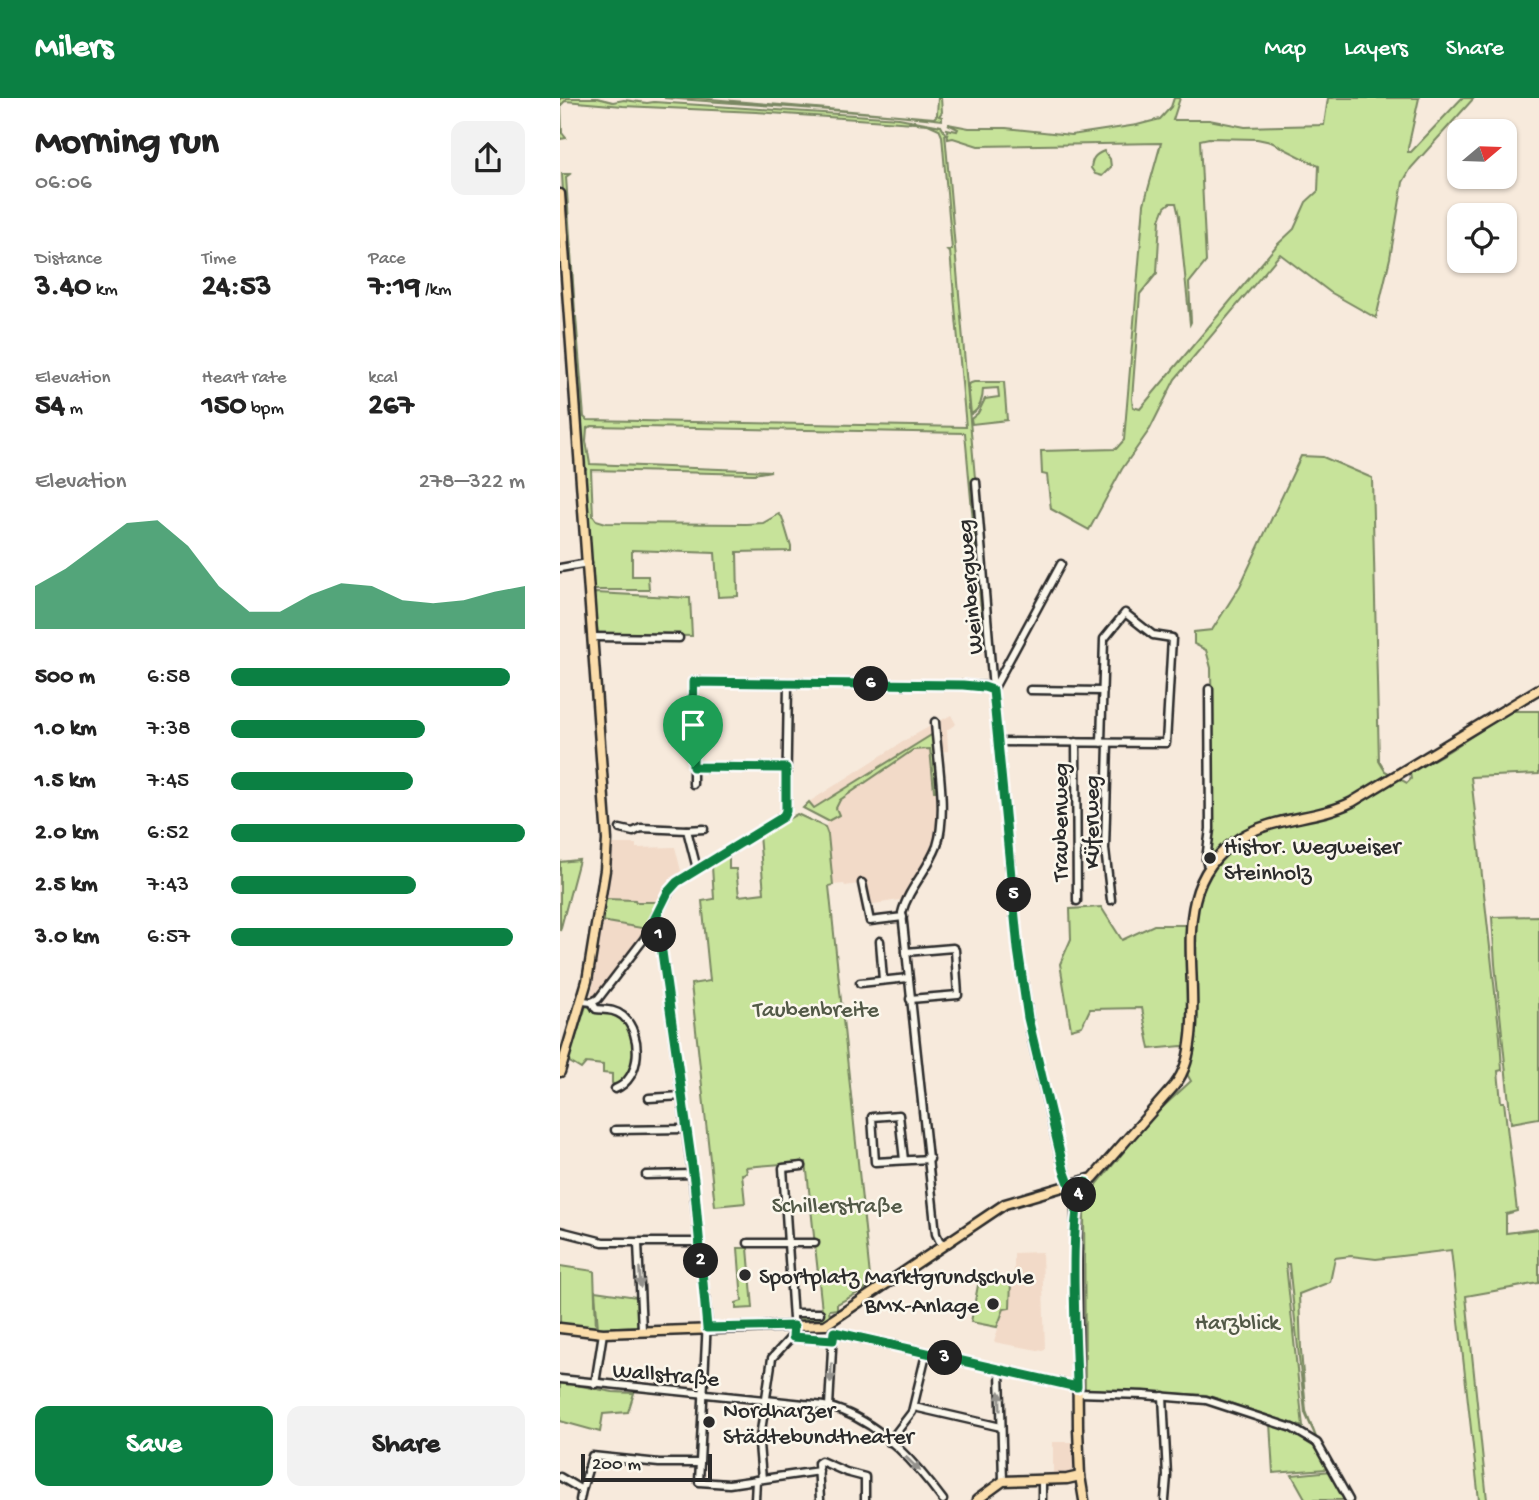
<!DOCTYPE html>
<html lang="en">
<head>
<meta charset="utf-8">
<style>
	body { margin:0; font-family:"Gochi Hand",sans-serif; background:#f2f2f2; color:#222; height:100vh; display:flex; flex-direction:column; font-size:26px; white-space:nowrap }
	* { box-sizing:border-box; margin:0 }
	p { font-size:23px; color:#767676 }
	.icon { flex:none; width:38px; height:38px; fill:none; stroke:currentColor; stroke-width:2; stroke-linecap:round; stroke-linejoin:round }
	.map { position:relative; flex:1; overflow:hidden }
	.side { display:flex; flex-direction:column; background:#fff; width:560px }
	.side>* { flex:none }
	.needle { width:46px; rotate:71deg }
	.controls { position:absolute; left:887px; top:21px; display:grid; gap:14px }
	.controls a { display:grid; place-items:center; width:70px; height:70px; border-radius:14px; background:#fff; box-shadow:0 2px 5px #0004; font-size:35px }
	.scale { position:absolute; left:21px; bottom:18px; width:131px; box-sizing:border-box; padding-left:7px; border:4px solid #2b2b2b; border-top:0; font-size:19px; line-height:24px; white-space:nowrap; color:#2b2b2b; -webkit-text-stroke:5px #fbf7ec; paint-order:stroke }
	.pin { position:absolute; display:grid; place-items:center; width:60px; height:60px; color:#fff; margin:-72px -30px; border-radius:50% 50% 50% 0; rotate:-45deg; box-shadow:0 0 7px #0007 }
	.pin .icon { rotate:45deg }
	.km { position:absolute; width:35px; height:35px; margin:-18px; border-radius:50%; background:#222; color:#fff; font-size:19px; line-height:35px; text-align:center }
	.round { display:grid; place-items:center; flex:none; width:74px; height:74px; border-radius:14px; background:#f2f2f2 }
	.headline { display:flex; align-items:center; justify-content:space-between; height:119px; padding:0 35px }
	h1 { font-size:38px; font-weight:700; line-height:52px }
	.metrics { display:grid; grid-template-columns:repeat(3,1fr); gap:10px; height:119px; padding:7px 35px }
	.metrics div { display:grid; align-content:center }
	.metrics b { font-size:30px; font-weight:700 }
	.metrics small { font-size:19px; font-weight:400 }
	.metrics p { font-size:19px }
	.chart { height:196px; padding:14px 35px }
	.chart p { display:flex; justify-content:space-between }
	.chart svg { width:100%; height:126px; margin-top:7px; fill:#0b8043; opacity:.7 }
	.action { display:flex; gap:14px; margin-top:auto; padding:14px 35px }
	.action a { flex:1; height:80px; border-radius:14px; background:#0b8043; color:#fff; font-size:28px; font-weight:700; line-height:80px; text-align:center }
	.action a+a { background:#f2f2f2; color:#222 }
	ul { padding:0 35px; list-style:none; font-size:23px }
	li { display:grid; grid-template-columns:112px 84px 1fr; align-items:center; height:52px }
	li i { height:18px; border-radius:9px; background:#0b8043 }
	header { display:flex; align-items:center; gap:42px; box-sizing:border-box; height:98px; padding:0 35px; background:#0b8043; color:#fff }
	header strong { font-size:33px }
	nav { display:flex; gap:38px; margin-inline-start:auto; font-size:24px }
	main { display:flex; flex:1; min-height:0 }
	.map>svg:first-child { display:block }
</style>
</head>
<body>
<header>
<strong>Milers</strong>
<nav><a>Map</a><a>Layers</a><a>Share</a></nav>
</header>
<main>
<section class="side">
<div class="headline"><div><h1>Morning run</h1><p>06:06</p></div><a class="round"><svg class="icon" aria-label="share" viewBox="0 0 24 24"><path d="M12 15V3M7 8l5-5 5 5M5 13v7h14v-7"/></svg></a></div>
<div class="metrics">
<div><p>Distance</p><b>3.40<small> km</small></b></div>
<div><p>Time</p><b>24:53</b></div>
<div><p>Pace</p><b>7:19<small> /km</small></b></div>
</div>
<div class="metrics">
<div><p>Elevation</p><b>54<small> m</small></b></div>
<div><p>Heart rate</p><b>150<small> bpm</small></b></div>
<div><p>kcal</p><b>267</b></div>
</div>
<div class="chart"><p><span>Elevation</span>278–322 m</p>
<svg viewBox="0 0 160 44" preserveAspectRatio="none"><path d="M0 44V29L10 23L20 15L30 7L40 6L50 15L60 29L70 38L80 38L90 32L100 28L110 29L120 34L130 35L140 34L150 31L160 29V44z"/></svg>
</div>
<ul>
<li><b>500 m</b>6:58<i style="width:95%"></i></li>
<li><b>1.0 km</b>7:38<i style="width:66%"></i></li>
<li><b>1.5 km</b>7:45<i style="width:62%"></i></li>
<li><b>2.0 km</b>6:52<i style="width:100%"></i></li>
<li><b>2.5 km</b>7:43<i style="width:63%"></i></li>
<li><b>3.0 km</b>6:57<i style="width:96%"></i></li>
</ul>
<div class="action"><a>Save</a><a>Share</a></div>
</section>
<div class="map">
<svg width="979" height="1402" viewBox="0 0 979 1402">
	<rect width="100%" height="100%" fill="#f7eadc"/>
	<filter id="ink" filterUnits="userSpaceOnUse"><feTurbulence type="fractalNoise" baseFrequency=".0143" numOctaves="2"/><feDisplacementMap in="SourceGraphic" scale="14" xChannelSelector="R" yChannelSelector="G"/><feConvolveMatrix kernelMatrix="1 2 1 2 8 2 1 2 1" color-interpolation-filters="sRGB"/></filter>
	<g filter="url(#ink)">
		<g fill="#f2dac8">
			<path d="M391,617L396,626L387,632L388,653L374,654L372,636L253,710L249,704L349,640Z"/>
			<path d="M370,651L373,693H376L377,721L376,735L369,757L345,801L308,807L305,785L285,788L284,786L273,787L268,737L265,729L268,723L279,717L276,710L280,702L353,652Z"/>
			<path d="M52,746H76V750L115,749L122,777L106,793L101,804L45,801L51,768Z"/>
			<path d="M41,823L87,831L37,896L31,899Z"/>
			<path d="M482,1154L485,1251L483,1253L434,1244L444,1211L450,1210L451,1182H454V1155Z"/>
			<path d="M493,1344H514V1371L508,1377L493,1378Z"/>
		</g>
		<g fill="#c7e39a" stroke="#798762" stroke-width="2" fill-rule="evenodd">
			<path d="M0,0H37L53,4L64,2L87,5L94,4L339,20L381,28L385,35L415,380V419L421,450H418L419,462H422V472L419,473L420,477L423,478L424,492L421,493L428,545H424L405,335L32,328L27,330L26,343L30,366L211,373L194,376L31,372L33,418L36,422L46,425L186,426L203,425L219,416L222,419L231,449V453L177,454L178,498L158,499L155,455L72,452V478H88L89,492H32L23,373L26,371L23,369L12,219H16L24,319L27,322L406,329L390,154L386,152H392L382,38L379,31L368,26L196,14L63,8L5,3L1,7L2,35L6,40L0,41Z"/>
			<path d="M104,0H138L374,20L377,17L378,0H381L382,14L379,18L382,19V22L338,17Z"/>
			<path d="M614,0H620L613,22H649L685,29L764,27L768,0H859L848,50V54H851L902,0H914L851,70L843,84L830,160L816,220L770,194L720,156L615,281L590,331L562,371L529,432L491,411L487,377L482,376L481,353L556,351L564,342L584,106L601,45L418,48L393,40L388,41L387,31L397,33L398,31L388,26L409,30H446L511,37L577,27L600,21L611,9ZM649,40L697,41L711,44L759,68L758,93L746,104L734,131L717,147L580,311L573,309L572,301L580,196L597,175L600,122L605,109L610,105H616L619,118L630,226L631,224L629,185L646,164L640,42Z"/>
			<path d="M544,53L550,61L551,69L542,78L535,76L531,70C532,61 534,57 544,53Z"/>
			<path d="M2,76H10L6,79L15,214H11L8,133L5,128Z"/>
			<path d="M414,284H444L447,322L412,326L411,321L418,315L425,301L439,299L438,290L423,291C423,300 420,312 411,316L408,286Z"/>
			<path d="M741,358L763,359L812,380L819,663L825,673L847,685L851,681L850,675L889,653L951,613H979V676L911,679L940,939L942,972L938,973L941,1004H944L957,1113L946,1116V1135L979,1131V1185L906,1198L927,1402H919L891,1152L816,1161L791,1158L775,1160L770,1184L739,1196L741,1252L746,1313L756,1339L745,1315L729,1166H726L743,1329L646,1297L525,1291L524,1108L529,1096L592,1019L631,983L627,976L633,951L622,948L590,951L582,910L530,911L522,928L511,931L500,866L511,841L510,811L541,809L562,842L594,827H633L637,796L654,766L648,760L653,725L651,570L646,552L634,546V534L652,532L680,488Z"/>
			<path d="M36,495L130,500L132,538L38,536L33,497Z"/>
			<path d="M373,636L376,693H374L370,651L353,652L280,702L276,710L279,717L268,723L243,710L249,704L254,710Z"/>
			<path d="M237,716L265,729L268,737L273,787L269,788L311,1188L277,1206V1211L269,1212L270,1219L260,1223H238V1217L262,1212L246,1064L186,1069L187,1075L182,1076L185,1105L155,1108L131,886L150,883L142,803L154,801L152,768L169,757V771H176L179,798L204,795L199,737Z"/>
			<path d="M19,762L0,833V764Z"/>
			<path d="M45,801L75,802L76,804H101L87,831L41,823Z"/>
			<path d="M979,818V1020L951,1025L935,866L932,819Z"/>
			<path d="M26,908C35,911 48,911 58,917C74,926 80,962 69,977C66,981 60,985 57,989L52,985V976L43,975V967L26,965L21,971L8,963Z"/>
			<path d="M178,1150H188L193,1210L176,1211V1205L182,1203Z"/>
			<path d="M0,1168L34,1173L36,1230L0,1225Z"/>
			<path d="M419,1182H451L450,1210L444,1211L437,1229L411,1224Z"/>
			<path d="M35,1193L77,1199L78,1228L38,1230Z"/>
			<path d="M0,1284L53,1294L74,1295L68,1314L43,1316L40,1334L0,1323Z"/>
			<path d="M710,1325C742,1335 751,1341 769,1369L767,1371L713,1375Z"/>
			<path d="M771,1373L788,1402H746L732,1377Z"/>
		</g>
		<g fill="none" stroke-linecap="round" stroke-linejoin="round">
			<g stroke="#2b2b2b" stroke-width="11">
				<g id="minor">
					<path d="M416,384L433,592L458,851L471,936L500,1058L510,1088"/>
					<path d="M0,470L28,465"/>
					<path d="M33,539L119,540"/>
					<path d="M434,590L501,466"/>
					<path d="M470,592L543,593"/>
					<path d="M375,624C377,660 388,714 377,748C368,772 348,791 342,815L376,1136L382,1148"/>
					<path d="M438,644L606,645L612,540L593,537L565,515L544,541L541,645"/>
					<path d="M516,644L517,803"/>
					<path d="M548,645L545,751L551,802"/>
					<path d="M133,669L226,670"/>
					<path d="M133,686V584L403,587L424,588L433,592"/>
					<path d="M60,731L73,734L81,730L127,732L137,771"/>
					<path d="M127,732L144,731"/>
					<path d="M647,766L646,761L650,731L649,591"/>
					<path d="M302,785L310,823L343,819"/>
					<path d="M92,826L98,835L102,854L133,1082L147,1222L139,1384L169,1386L259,1373"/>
					<path d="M320,843L323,882"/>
					<path d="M346,854L393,850L395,852L398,897L350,901"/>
					<path d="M300,885L348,880"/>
					<path d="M23,903L32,904L38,901L84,841L109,794L117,784L223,719L226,713L228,585"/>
					<path d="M32,904L36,911C46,912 54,911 63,918C83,936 82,981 55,991"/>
					<path d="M89,1000L122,998"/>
					<path d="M55,1032L126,1031"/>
					<path d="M344,1062L339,1017L312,1019L315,1064L370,1061"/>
					<path d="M86,1077L133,1076"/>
					<path d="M0,1133L43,1144H139"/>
					<path d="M78,1145L82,1232"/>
					<path d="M188,1145H255"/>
					<path d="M234,1215H260"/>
					<path d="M274,1234L517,1289"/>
					<path d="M233,1239L273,1242"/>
					<path d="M440,1273L443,1383"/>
					<path d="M0,1281L244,1306C257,1307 270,1308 282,1313C324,1329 357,1367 383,1402"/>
					<path d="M35,1286L43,1235"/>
					<path d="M517,1295L584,1297L646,1302L732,1330L757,1345L789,1402"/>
					<path d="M603,1298L607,1378L605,1402"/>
					<path d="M269,1309L273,1232"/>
					<path d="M354,1309L441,1329"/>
					<path d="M329,1344L352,1314L366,1256"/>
					<path d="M0,1379L22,1392L20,1402"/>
					<path d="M202,1381L199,1346L212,1260L234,1236L223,1070L242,1068"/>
					<path d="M22,1392L32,1358L99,1365H140"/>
					<path d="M195,1402L196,1382"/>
					<path d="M260,1402L258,1365L261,1363L286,1374L305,1379V1402"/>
					<path d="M482,1402V1382"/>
				</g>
			</g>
			<g stroke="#2b2b2b" stroke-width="13">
				<g id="major">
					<path d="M0,96L47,742L45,772L27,883L0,974"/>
					<path d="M510,1088L516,1105L518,1331L520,1378L524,1402"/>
					<path d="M0,1230L43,1235L265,1227L445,1106L533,1080L614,988C626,973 629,956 631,938C639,867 607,787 680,740C714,718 756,722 792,704L979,591"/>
					<path d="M417,1402L443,1383L507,1381L520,1378"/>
				</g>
			</g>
			<use href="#minor" stroke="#fbf7ec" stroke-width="6"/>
			<use href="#major" stroke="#fbddab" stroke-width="8"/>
		</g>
		<defs><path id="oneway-solid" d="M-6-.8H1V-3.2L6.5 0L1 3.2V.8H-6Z" transform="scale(1.75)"/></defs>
		<g fill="#93918c">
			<use href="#oneway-solid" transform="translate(80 1180) rotate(87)"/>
			<use href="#oneway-solid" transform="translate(271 1275) rotate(93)"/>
			<use href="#oneway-solid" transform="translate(440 1303) rotate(-91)"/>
			<use href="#oneway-solid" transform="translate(353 1366) rotate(44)"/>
		</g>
	</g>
	<g fill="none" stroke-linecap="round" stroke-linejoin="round" filter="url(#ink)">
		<g stroke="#fff" stroke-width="14">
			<path id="route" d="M133,584L403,587L424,589L433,592L458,851L468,920L504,1072L510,1088L526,1084C506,1102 517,1255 517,1289L274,1234L273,1242L233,1239L234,1228L147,1230L134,1082L102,854L99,835L92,826L108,794L117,784L223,719L226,713V670L133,669Z"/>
		</g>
		<use href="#route" stroke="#0b8043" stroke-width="9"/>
	</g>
	<g fill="#2b2b2b" stroke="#fbf7ec" stroke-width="2.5">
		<circle cx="650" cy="760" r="7"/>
		<circle cx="185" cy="1177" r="7"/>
		<circle cx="433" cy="1206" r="7"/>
		<circle cx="149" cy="1324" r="7"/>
	</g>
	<g text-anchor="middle" stroke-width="5" stroke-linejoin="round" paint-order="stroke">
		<g font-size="23" fill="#2b2b2b" stroke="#fbf7ec">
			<text transform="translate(408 489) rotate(-95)" y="8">Weinbergweg</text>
			<text transform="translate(499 724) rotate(-90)" y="8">Traubenweg</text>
			<text transform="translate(530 724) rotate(-90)" y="8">Küferweg</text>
			<text transform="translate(106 1275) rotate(5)" y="8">Wallstraße</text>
		</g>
		<g font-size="23" fill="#2b2b2b" stroke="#fbf7ec" text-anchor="start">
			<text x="664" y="755">Histor. Wegweiser<tspan x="664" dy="26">Steinholz</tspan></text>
			<text x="199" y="1185">Sportplatz Marktgrundschule</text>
			<text x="419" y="1214" text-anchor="end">BMX-Anlage</text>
			<text x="163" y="1319">Nordharzer<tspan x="163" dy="26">Städtebundtheater</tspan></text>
		</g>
		<g font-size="23" fill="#525947" stroke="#fbf7ec">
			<text x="256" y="918">Taubenbreite</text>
			<text x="277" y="1114">Schillerstraße</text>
			<text x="677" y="1231">Harzblick</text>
		</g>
	</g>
</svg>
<div class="controls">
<a><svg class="needle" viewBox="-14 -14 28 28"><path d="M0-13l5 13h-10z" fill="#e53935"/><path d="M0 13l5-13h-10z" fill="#767676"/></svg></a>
<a><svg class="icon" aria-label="locate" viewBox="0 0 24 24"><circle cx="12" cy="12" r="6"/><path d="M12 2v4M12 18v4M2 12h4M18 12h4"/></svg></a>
</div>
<div class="scale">200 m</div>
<div class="pin" style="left:133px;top:669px;background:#1e9e55"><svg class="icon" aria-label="arrive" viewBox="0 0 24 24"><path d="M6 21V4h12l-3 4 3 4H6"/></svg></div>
<b class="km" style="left:99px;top:837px">1</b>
<b class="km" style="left:141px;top:1163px">2</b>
<b class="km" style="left:385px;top:1260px">3</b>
<b class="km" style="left:519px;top:1097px">4</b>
<b class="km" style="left:454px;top:797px">5</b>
<b class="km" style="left:311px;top:586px">6</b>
</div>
</main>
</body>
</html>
